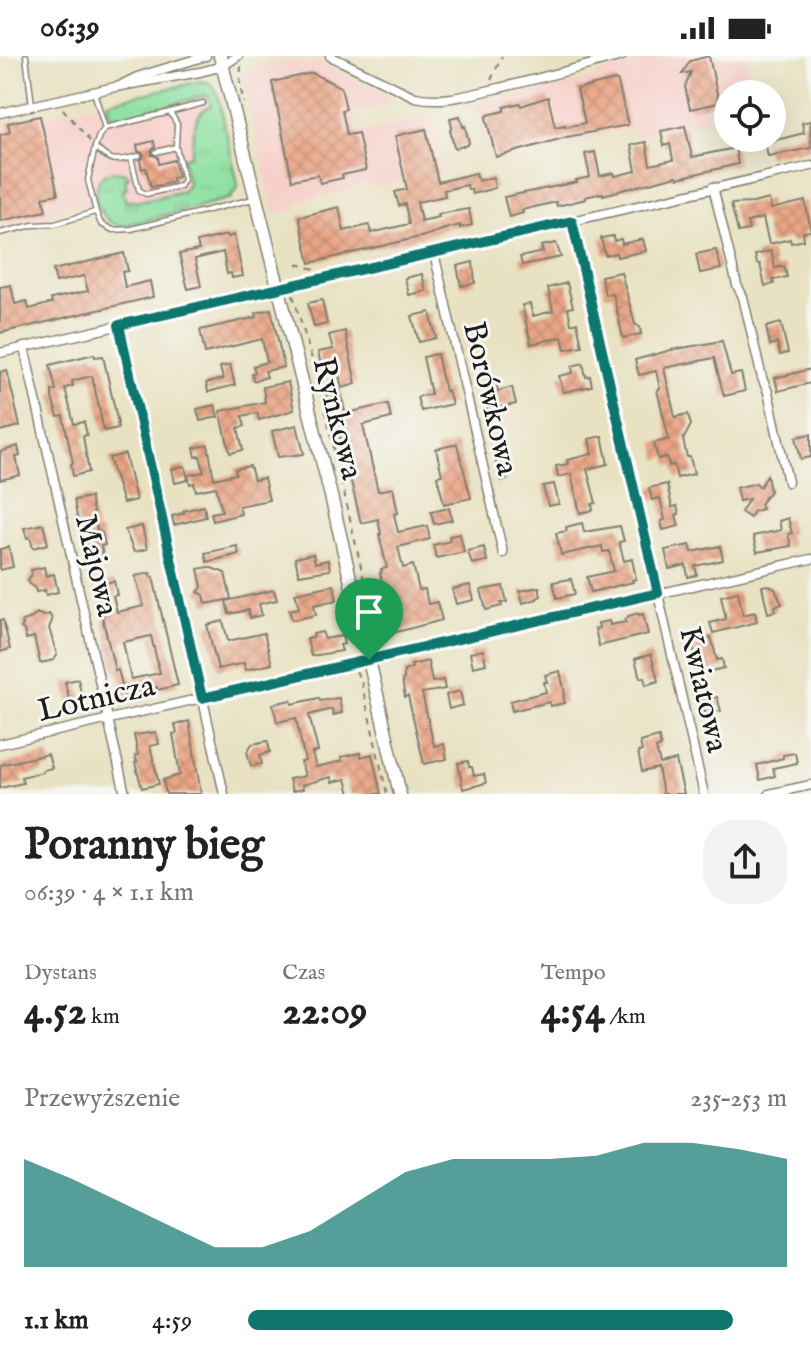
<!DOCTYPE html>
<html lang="pl">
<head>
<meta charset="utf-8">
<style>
	body { margin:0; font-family:"IM FELL English",serif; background:#f2f2f2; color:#222; height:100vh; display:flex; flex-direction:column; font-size:30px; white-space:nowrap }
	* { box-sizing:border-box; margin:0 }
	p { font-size:26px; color:#767676 }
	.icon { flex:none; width:44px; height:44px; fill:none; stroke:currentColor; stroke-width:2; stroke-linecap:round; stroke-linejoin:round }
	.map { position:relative; height:738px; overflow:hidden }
	.sheet { display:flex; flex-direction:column; background:#fff; flex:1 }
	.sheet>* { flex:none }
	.fabs { position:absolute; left:714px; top:24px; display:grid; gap:16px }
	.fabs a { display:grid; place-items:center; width:72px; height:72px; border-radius:50%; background:#fff; box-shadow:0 8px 32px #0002; font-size:40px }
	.pin { position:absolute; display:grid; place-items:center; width:68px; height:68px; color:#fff; margin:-82px -34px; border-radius:50% 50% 50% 0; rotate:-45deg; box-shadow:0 0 8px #0007 }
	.pin .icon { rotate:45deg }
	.round { display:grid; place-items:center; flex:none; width:84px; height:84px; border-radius:32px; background:#f2f2f2 }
	.head { display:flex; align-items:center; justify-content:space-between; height:136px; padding:0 24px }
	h1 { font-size:44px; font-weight:800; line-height:60px }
	.stats { display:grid; grid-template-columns:repeat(3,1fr); gap:12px; height:136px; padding:8px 24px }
	.stats div { display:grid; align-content:center }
	.stats b { font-size:40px; font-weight:800 }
	.stats small { font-size:22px; font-weight:400 }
	.stats p { font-size:22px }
	.chart { height:224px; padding:16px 24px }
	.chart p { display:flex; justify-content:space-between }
	.chart svg { width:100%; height:144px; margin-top:8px; fill:#0f766e; opacity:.7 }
	ul { padding:0 24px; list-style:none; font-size:26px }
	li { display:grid; grid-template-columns:128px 96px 1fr; align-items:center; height:60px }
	li i { height:20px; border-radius:10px; background:#0f766e }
	.status { display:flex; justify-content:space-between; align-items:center; height:56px; padding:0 40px; background:#fff; direction:ltr }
	.status svg { height:22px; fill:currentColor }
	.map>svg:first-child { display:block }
</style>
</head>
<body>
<div class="status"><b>06:39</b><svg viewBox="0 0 49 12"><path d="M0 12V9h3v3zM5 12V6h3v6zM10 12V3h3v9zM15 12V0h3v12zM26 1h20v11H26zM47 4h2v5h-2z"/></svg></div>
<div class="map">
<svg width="811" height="738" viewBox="0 0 811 738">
	<defs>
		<pattern id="grass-tufts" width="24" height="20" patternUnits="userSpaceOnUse" patternTransform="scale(2)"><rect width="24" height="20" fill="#8de0a1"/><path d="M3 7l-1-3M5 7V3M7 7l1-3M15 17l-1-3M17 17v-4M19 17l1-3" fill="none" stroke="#79c08a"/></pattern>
		<pattern id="building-cross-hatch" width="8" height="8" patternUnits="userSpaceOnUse" patternTransform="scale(2)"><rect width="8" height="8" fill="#e9a485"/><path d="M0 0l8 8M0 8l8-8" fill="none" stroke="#c78d72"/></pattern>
	</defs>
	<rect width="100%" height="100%" fill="#f6f6f2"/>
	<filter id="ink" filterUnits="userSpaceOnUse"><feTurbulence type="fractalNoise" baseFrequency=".0125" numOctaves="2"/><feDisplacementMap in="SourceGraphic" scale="16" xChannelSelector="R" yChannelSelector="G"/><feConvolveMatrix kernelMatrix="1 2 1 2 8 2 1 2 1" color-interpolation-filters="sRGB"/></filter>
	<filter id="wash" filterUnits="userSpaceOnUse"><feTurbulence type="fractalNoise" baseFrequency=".006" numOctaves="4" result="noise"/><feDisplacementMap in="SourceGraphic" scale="32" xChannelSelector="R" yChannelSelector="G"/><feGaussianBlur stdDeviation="1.8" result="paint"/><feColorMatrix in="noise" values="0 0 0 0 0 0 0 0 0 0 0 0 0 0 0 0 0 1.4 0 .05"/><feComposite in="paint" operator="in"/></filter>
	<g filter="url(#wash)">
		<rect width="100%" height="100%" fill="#e8e2c2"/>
		<g fill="#f7d0ca">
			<path d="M671,0H745L754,38H728V51L708,55L709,64L637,81L634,72L490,105L477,49L597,21V17Z"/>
			<path d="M298,3L311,9L313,4L388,39L385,49L354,57L358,77L432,60L444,115L370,132L368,127L354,130V133L296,145L297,153L274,159L243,23L245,15L249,13Z"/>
			<path d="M201,25H208L214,29L218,39L238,128V132L231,139L232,142L123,170L109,167L100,155H81L78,148L48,155L50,165L32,166L0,173V69Z"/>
		</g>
		<path fill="url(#grass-tufts)" stroke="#547e5e" stroke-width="2" d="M201,25C212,26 214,30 218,39L238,128V132L231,140L232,142L123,170C88,167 85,105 126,117L129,121L125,123L127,133L123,134L126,146L134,144L135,146L183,135L188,127L182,102L191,99C193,80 192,58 211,49L207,39L121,62C111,61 106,56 107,46Z"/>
		<g id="blocks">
			<g fill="url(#building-cross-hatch)" fill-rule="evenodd">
				<path d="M709,0L719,47L690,53L685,31L691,16L682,18L690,5Z"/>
				<path d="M312,17L341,31L346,53L342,54L347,79L358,77L366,114L342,119L343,122L320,127L318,119L292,124L272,26Z"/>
				<path d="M615,24L618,26L628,69L567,81L496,101L486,62L488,59L504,55V51L520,47L521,50L548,41L555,71L565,69V71L585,67L577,33Z"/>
				<path d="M40,60L58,138L43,141L46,155L0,165V79L10,76L8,67Z"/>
				<path d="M460,60L463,71L465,70L469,87L467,89L456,92L454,91L450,74L452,72L450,62Z"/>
				<path d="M810,65L811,92L768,100L765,87L804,77L802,67Z"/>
				<path d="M685,70L692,101L735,92L738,108L678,122L677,120L603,139V137L585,141L586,143L557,150L556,146L522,154L523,157L509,161L504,141L577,126L576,124L590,121L585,98L595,96L600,120L614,117L615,120L636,115L631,89L646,86L650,109L673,104L670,88L664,90L661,75Z"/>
				<path d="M426,73L438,126L476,117L478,125L493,121L495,132L472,138L471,133L468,134L467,129L444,134L445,140L417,146L421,165L439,161L438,158L469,153L472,169L460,172V169L445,173L424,180L310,207L299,161L339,151L344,175L369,169L371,177L409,168L405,148L399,150L395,136L407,133L395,80Z"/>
				<path d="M154,85L155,91L152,94V99L158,101L159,108L174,104L178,121L172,122L173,126L151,131L146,112L142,113L140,105L143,102L144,98L138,95L137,89Z"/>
				<path d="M769,143L771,153L805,145L811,175L803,176L804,184L791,187L790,183L769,188L763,162L747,166L749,174L738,176L731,148L753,147Z"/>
				<path d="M227,179L228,181L234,179L243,220L232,222L231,217L227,218L223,196L195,203L201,230L188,233L179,198L199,194L197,186Z"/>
				<path d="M613,180L614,185L621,183L622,188L643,183L646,195L617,201L616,197L605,199L601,182Z"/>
				<path d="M556,187L561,201L522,209L520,201L543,196L541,190Z"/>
				<path d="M716,194L721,213L700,217L696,198Z"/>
				<path d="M771,195L775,212L784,210L787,221L773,224L774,228L765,230L760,208H757L755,199Z"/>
				<path d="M124,197L128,215L122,216L125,231L150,225L153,241L0,277V231L11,229L15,248L27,245L29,253L52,247L51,243L88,235L84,220L56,226L53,214Z"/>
				<path d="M473,206L475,227L461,230L457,210Z"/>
				<path d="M621,216L635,268L640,271L641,278L623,282L613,238L605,239L601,220Z"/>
				<path d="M422,218L426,235L409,239L405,222Z"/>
				<path d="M567,227L573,251L568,252L571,268L577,266L582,290L565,293L562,281L531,288L522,249L530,248L533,260L553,255L548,232Z"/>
				<path d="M322,244L327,268L314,271L308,247Z"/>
				<path d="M271,253L284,311L265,315L267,321L253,325L252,317L255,316L253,310L267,306L262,283L205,297L200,274L257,261L256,257Z"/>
				<path d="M430,256L436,282L419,286L412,260Z"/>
				<path d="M781,267L788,297L780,299L777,287L770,289L766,271Z"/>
				<path d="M345,275L356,328L342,332L336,306L321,309L318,296L333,293L329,279Z"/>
				<path d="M722,285L731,319L741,317L745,335L724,340L714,302L664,312L675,361L688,358L691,369L683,384L687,401H690L694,418L677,422L674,409L669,410L667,401L658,403L654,387L669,383L657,334L660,333L656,315L639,319L635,304L671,294Z"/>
				<path d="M94,298L95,301L103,300L118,367H117L118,372L104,375L92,320L72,325L73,330L65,332L74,368L84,366L87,379L83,380L89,416L73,420L71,408L73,407L63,360L58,361L52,342V335L56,334L50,309Z"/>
				<path d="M437,298L445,335L448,334L452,348L421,355L417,341L431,338L423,301Z"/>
				<path d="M583,307L586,321L590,320L592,330L563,336L559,320L573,317L572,310Z"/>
				<path d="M230,309L235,329L208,336L206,327L223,323L220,311Z"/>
				<path d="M811,313V327L778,335L775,322Z"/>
				<path d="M7,314L20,370L0,375V316Z"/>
				<path d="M288,326L294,354L259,364L257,357L242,360L245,370L238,372L243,394L230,397L220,355L265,346L263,331Z"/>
				<path d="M496,327L498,335L512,331L516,348L487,354L484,345L488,344L485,330Z"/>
				<path d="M340,334L345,356L347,357L388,348L391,362L363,369L378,435L393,432L398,457L394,458L398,476L427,470L430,483L398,491L403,512L413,509L419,534L425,533L428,548L437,546L442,564L393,577L380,517L382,516L381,513L387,512L379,478H381L378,463L361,467L339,376H336L332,360L338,358L335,346L328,347L326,337Z"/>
				<path d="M215,349L218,361L200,365L197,353Z"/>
				<path d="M297,369L304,398L278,401L272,375Z"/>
				<path d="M811,378V401L801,403L796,381Z"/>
				<path d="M602,380L608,408L587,413L596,447L592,448L593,454L580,457L571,418L558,421L556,410L568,408L567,404L592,398L589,383Z"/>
				<path d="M457,388L471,442L444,448L437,420L442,419L436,393Z"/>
				<path d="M208,389L214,423L236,418L235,413L250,410L254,424L264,422L269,444L239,450L241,458L213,465L211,457L222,455L216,431L196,435L194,427L190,428L188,419L204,416L200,400L196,401L194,392Z"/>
				<path d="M18,390L20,400L16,401L20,419L0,424V396Z"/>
				<path d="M125,398L136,444L123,447L109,402Z"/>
				<path d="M502,398L507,423L501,425L498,418L495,400Z"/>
				<path d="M185,410L188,424L175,427L172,413Z"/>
				<path d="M767,419L770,435L760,448L762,453L754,455L750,462L741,456L749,443L739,445L736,432L756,427L760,431Z"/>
				<path d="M554,428L559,448L548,450L543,430Z"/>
				<path d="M667,428L672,451L677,450L679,458L676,459L679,470L663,474L661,465L665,464L660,442L652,444L649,432Z"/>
				<path d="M90,441L97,474L102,477L105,489L101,490L103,502L90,505L83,470L79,471L74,444Z"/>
				<path d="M204,450L206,461L174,469L172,460L184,457L183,455Z"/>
				<path d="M449,452L452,464L434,468L431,456Z"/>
				<path d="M788,462L792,477L788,478L791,490L757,496L753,480L781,474L779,465Z"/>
				<path d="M582,467L584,476L620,470L624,485L619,486L624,505L632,503L636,523L632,524L633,526L591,536L587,521L614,515L609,495L603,496L602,490L561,499L556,477L567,475L566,471Z"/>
				<path d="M43,468L48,488L33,492L30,481L27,482L24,472Z"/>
				<path d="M142,470L147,493L134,496L125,474Z"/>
				<path d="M460,478L464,496L436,502L433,489L450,485L449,480Z"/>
				<path d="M690,489L692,496L720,490L723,504L695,510L697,519L688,521L686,509L669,513L665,494Z"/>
				<path d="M237,490L239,498L207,506L205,497Z"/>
				<path d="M9,491L13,511L0,514V493Z"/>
				<path d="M484,491L487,505L472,508L468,495Z"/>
				<path d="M313,498L315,507L328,504L330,514L299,519L295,502Z"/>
				<path d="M44,511L46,520L54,518L58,536L46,539L45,534L36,536L35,532L29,528L28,524L32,518L31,514Z"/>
				<path d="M209,511L225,517L231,543L206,548L204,539L198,536L202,531L198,513Z"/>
				<path d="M150,517L151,521H153L178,629L157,634V631L125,639L118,614L115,615L102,560L104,559L103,552L98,529L114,525L117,539L113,540L117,556L144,550L135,520ZM151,580L160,617L131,623L123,586Z"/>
				<path d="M571,523L575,538L557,542L553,526Z"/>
				<path d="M334,529L337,544L314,549L316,559L292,564L289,554L299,552L295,537Z"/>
				<path d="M470,529L474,544L456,548L452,533Z"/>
				<path d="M768,529L775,533L782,548L775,550L776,555L768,557L762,530Z"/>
				<path d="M503,530L507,546L501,547L502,550L486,554L481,534Z"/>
				<path d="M539,531L541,540L537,542V543L523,547L520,535Z"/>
				<path d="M274,534L277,544L259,548L262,559L250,562L248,554L229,558L226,545Z"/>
				<path d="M738,536L743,559L755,556L757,566L713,577L710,567L726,563L721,540Z"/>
				<path d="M37,557L43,560L49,558L51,561L52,565L49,572L57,599L54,604L40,607L34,581L26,583L24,574L21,572L23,569L22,565L32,562Z"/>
				<path d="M639,557V559L643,558L648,578L599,590L595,573L599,572L598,567L609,565L610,569L626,566L625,563L628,562V560Z"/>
				<path d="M0,564H3L10,593L0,596Z"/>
				<path d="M223,565L228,585L264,577L272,608L245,614L244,607L218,613L207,569Z"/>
				<path d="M322,576L325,583L342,580L344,588L340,589L342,595L311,600L307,583L314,581L313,578Z"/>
				<path d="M711,581L717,604L722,603L724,612L699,618L692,586Z"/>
				<path d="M483,594L486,608L473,611L470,597Z"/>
				<path d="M651,598L658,625L646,629L644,621L640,622L635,603Z"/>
				<path d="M428,605L432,626L443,624L445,633L422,637L434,690L444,688L447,703L424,708L408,640L405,641L402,624L404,623V615L412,612L411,609Z"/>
				<path d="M560,615L565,638L563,639L565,647L550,650L549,646L512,655L510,645L546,636L544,626H547L545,619Z"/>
				<path d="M78,623L83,646L70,648L65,626Z"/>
				<path d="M460,635L463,649L449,653L446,639Z"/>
				<path d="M711,641V643L717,641L721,655L705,658L702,643Z"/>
				<path d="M319,642L320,645L339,642L342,657L333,659L332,653L309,659L318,695L312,697L316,711L342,705L341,701L360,697L361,701L372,698L381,738H350L346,723L332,726L331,721L302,729L303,733L292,735L289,723L305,720L301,706L305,705L296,662L277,666L273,648L291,644L292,648Z"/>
				<path d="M189,665L201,738H166L163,724L180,719L173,678L177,677L175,669Z"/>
				<path d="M156,676L159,688L150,690L159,728L142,732L135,707L137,706L135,700L138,699L134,679Z"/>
				<path d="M659,681L661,691L656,692L660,708L676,704L684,738H663L658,712L642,716L638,696L642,695L640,686Z"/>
				<path d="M268,685L270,696L260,699L262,708L251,710L247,696L252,688Z"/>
				<path d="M795,697L797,707L773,712L775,720L760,724L757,709L783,702V699Z"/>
				<path d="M48,698L52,712L43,714V716L21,721L23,727L0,732V709Z"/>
				<path d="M468,705L469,711H472L474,720L484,718L486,727L463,733L458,707Z"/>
			</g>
		</g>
	</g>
	<g filter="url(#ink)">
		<use href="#blocks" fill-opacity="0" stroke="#827f6f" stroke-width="2"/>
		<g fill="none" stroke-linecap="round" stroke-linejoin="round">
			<g stroke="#827f6f" stroke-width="7">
				<g id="lane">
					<path d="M26,0L32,49"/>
					<path d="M94,36L105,72"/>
					<path d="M170,56L203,47"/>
					<path d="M95,91L88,124L96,156L101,168L113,174L131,173L253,143"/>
					<path d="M139,100C117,105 111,108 95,91L99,80L105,72L170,56L177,68L176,91L156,96"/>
					<path d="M131,102L139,134L146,138L180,130L184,124L176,91"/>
					<path d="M0,177L33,169L55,168L95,156"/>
				</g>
			</g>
			<g stroke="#827f6f" stroke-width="11">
				<g id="street">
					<path d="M330,0L415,41C442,47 468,39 495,33C538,23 580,11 622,0"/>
					<path d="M123,28L137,21L206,0"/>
					<path d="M0,57L115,31L200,16L223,10L238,0"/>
					<path d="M713,131L737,229L743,241L762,322L768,336L788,426"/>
					<path d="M572,165L704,738"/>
					<path d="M434,197L503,497"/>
					<path d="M119,269L224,738"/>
					<path d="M24,291L125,738"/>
					<path d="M0,297L811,110"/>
					<path d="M0,688L811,503"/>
					<path d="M769,738L811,729"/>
				</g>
			</g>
			<g stroke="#827f6f" stroke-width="15">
				<path id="secondary" d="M220,0L331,440L400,738"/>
			</g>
			<g stroke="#827f6f" stroke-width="2" stroke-dasharray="6 6" stroke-linecap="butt">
				<path d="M241,10L240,30L244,47"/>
				<path d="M491,24L502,0"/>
				<path d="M63,53L90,85"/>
				<path d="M297,208L318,214"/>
				<path d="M293,239L319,327L379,590"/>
				<path d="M356,615L361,625L387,738"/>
			</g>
			<use href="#lane" stroke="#fff" stroke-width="4"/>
			<use href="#street" stroke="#fff" stroke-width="8"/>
			<use href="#secondary" stroke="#fff" stroke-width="12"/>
		</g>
	</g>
	<g fill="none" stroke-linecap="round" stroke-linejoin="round" filter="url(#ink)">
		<g stroke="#fff" stroke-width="16">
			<path id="route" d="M572,165L658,537L202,642L119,269Z"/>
		</g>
		<use href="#route" stroke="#0f766e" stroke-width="10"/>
	</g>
	<g text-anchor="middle" stroke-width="6" stroke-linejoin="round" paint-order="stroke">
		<g font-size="32" fill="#1c1c1c" stroke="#f6f6f2">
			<text transform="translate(492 342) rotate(77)" y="11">Borówkowa</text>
			<text transform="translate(339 362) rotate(76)" y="11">Rynkowa</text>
			<text transform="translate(98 509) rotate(77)" y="11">Majowa</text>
			<text transform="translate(705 633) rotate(77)" y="11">Kwiatowa</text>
			<text transform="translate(96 641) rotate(-13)" y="11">Lotnicza</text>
		</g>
	</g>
</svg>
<div class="fabs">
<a><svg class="icon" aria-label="locate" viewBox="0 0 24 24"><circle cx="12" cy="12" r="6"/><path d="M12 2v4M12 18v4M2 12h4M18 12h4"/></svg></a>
</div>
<div class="pin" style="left:369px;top:604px;background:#1e9e55"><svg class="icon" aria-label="arrive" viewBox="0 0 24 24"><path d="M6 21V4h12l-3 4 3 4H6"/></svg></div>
</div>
<section class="sheet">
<div class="head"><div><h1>Poranny bieg</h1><p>06:39 · 4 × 1.1 km</p></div><a class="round"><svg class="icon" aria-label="share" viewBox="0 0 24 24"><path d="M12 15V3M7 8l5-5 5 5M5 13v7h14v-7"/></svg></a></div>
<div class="stats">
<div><p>Dystans</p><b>4.52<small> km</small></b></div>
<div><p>Czas</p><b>22:09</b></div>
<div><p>Tempo</p><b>4:54<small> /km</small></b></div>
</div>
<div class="chart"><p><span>Przewyższenie</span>235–253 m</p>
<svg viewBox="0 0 160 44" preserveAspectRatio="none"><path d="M0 44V11L10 17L20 24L30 31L40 38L50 38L60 33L70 24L80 15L90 11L100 11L110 11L120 10L130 6L140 6L150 8L160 11V44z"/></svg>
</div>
<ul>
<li><b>1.1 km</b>4:59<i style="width:90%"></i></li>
</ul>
</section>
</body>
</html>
